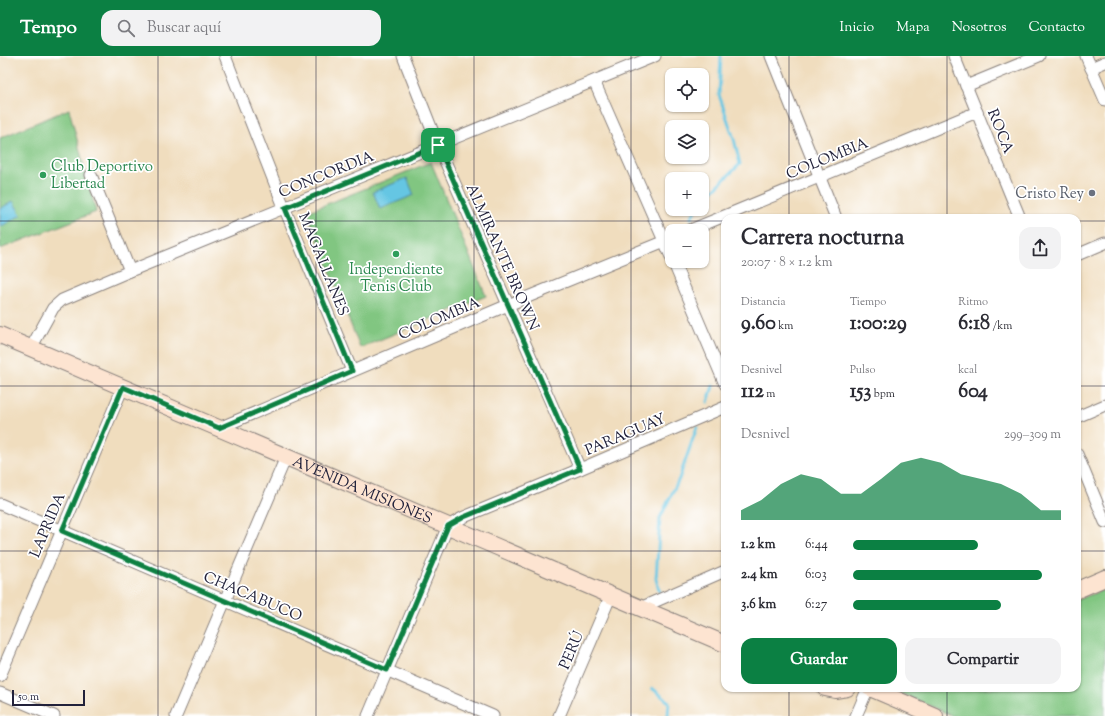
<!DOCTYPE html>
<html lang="es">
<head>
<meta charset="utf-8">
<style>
	body { margin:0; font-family:"Sorts Mill Goudy",serif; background:#f2f2f3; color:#2b2b33; height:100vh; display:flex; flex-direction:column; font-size:15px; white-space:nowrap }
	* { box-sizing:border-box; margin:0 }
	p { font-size:13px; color:#7c7c81 }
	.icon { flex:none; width:22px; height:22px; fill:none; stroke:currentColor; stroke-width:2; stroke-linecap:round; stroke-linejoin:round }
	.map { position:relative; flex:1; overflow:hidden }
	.panel { position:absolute; left:721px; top:158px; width:360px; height:478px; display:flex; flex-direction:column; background:#fff; border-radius:12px; box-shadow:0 1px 3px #0004 }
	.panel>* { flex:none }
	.tools { position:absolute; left:665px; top:12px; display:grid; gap:8px }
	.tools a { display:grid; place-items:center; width:44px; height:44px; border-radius:8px; background:#fff; box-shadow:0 1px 3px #0004; font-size:20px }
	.scale { position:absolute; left:12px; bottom:10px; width:73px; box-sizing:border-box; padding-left:4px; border:2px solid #22223b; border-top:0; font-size:11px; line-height:14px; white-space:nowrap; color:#22223b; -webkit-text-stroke:3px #fff; paint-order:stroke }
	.pin { position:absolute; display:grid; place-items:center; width:34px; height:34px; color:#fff; margin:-17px; border-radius:8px; box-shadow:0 2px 6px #0006 }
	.round { display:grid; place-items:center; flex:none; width:42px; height:42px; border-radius:12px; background:#f2f2f3 }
	.headline { display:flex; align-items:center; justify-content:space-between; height:68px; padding:0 20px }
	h1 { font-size:22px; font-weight:700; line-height:30px }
	.figures { display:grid; grid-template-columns:repeat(3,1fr); gap:6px; height:68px; padding:4px 20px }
	.figures div { display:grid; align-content:center }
	.figures b { font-size:20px; font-weight:700 }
	.figures small { font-size:11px; font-weight:400 }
	.figures p { font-size:11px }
	.chart { height:112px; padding:8px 20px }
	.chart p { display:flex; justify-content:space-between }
	.chart svg { width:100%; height:72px; margin-top:4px; fill:#0b8043; opacity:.7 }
	.cta { display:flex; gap:8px; margin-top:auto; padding:8px 20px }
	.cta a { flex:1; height:46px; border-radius:12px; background:#0b8043; color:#fff; font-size:16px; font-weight:700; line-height:46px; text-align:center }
	.cta a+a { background:#f2f2f3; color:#2b2b33 }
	ul { padding:0 20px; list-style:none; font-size:13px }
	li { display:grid; grid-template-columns:64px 48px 1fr; align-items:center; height:30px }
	li i { height:10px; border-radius:5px; background:#0b8043 }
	header { display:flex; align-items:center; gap:24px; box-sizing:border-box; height:56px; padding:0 20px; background:#0b8043; color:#fff }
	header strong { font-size:19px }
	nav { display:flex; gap:22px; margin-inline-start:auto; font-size:14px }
	.search { width:280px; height:36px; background:#f2f2f3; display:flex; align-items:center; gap:10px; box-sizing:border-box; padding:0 14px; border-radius:12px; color:#7c7c81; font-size:15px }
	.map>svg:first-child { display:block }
</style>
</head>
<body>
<header>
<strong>Tempo</strong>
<div class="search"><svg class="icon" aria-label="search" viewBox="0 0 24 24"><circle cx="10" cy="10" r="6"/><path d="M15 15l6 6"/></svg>Buscar aquí</div>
<nav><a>Inicio</a><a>Mapa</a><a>Nosotros</a><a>Contacto</a></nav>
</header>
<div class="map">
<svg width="1105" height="660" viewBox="0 0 1105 660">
	<rect width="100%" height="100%" fill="#fff"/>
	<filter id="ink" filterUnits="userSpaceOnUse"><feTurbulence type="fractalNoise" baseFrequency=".025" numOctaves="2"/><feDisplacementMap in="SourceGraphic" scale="8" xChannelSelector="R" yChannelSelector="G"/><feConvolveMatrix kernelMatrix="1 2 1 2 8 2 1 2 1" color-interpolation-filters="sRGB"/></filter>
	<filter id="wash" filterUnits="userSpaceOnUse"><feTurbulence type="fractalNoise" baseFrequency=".012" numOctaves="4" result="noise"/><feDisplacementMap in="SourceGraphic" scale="16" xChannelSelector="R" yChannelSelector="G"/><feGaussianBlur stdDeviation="0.9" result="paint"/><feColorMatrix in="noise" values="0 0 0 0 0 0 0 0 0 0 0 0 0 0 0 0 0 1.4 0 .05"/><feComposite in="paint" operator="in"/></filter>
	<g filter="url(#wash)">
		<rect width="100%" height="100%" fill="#f0ddbe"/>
		<g fill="#81c681" stroke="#52745e">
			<path d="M69,53L96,156L0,193V82Z"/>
			<path d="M431,106L486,240L360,292L307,156Z"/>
			<path d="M1105,533V660H953L895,635L892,632H1077V544Z"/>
		</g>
		<g fill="#65c6e3" stroke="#44748f">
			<path d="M407,122L414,139L380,153L373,136Z"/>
			<path d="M13,145L21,159L0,171V153Z"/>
		</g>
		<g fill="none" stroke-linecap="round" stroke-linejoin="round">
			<g stroke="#65c6e3" stroke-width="3">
				<path d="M702,145L740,108L734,83L719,39L721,0"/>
				<path d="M691,162L696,153"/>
				<path d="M708,346L713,330"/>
				<path d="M661,540L656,523L660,462L679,423L697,371"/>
				<path d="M652,632L669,646L668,660"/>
			</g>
		</g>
	</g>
	<g filter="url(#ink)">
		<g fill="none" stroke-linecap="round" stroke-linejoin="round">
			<g stroke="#89807c" stroke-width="13">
				<g id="street">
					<path d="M225,0L284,151L352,315"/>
					<path d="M403,0L438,89L580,413"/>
					<path d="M771,0L836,162"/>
					<path d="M954,0L1020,162"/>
					<path d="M1086,0L1105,44"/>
					<path d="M1091,12L1105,6"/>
					<path d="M594,25L672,203"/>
					<path d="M966,30L1039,0"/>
					<path d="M91,119L130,215"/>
					<path d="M688,175L977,56"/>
					<path d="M1077,199L1105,187"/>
					<path d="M673,205L725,328"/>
					<path d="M31,292L53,252L62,244L130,215L655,0"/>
					<path d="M1077,361L1105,349"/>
					<path d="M219,372L508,249L672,182"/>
					<path d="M1077,398L1105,466"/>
					<path d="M0,448L493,660"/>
					<path d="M640,552L725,515"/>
					<path d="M0,620L123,331"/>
					<path d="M0,637L54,660"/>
					<path d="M176,660L286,401"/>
					<path d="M368,660L448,470L464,461L580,413L725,351"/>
					<path d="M559,660L611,539"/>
					<path d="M856,660L868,632"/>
				</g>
			</g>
			<g stroke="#89807c" stroke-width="18">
				<g id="secondary">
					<path id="s1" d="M0,279L725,588"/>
					<path d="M1077,534L1105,522"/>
					<path d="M825,632L835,634L847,632"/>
					<path d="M870,632L935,660"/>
				</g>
			</g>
			<use href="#street" stroke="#fff" stroke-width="11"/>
			<use href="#secondary" stroke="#fde4d1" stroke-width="16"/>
		</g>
	</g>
	<g fill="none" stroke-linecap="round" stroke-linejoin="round" filter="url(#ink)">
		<g stroke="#fff" stroke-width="8">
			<path id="route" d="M438,89L580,413L464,461L448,470L387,614L62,475L123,331L219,372L352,315L285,152Z"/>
		</g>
		<use href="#route" stroke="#0b8043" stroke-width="5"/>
	</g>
	<path fill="none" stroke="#22223b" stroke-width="1" stroke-opacity="0.55" d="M158,0V660M316,0V660M474,0V660M631,0V660M789,0V162M947,0V162M0,165H725M1077,165H1105M0,330H725M1077,330H1105M0,495H725M1077,495H1105M789,632V660M947,632V660"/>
	<g fill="#2e9e5b" stroke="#fff" stroke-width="1.5">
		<circle cx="43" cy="119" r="4"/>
		<circle cx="396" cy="198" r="4"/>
	</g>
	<circle fill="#6b7280" stroke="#fff" stroke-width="1.5" cx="1092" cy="137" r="4"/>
	<g text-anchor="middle" stroke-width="3.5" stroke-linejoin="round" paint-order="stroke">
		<g font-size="15" fill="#22223b" stroke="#fff">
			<text transform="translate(1001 75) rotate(68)" y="5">ROCA</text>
			<text transform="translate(827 102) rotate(-22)" y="5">COLOMBIA</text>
			<text transform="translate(326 118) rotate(-22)" y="5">CONCORDIA</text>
			<text transform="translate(503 201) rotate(66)" y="5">ALMIRANTE BROWN</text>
			<text transform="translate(324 208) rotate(68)" y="5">MAGALLANES</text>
			<text transform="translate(439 262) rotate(-23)" y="5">COLOMBIA</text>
			<text transform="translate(625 378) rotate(-23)" y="5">PARAGUAY</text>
			<text dy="5" stroke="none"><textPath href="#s1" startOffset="394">AVENIDA MISIONES</textPath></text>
			<text transform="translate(47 469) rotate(-67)" y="5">LAPRIDA</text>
			<text transform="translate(253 540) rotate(23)" y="5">CHACABUCO</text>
			<text transform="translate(571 594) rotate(-67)" y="5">PERÚ</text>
		</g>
		<g font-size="15" fill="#27864d" stroke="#fff" text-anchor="start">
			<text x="51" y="115">Club Deportivo<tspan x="51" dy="17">Libertad</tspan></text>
			<text x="396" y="218" text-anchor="middle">Independiente<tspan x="396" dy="17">Tenis Club</tspan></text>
		</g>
		<g font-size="15" fill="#5b616d" stroke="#fff" text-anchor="end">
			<text x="1084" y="142">Cristo Rey</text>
		</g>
	</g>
</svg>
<div class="tools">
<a><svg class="icon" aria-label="locate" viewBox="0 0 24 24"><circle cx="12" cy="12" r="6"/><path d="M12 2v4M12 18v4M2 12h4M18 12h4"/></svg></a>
<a><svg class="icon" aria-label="layers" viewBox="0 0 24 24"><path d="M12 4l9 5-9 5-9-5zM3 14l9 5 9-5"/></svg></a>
<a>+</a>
<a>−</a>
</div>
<div class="scale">50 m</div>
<div class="pin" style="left:438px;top:89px;background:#1e9e55"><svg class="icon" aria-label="arrive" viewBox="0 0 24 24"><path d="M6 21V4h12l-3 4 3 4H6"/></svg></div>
<section class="panel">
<div class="headline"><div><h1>Carrera nocturna</h1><p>20:07 · 8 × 1.2 km</p></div><a class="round"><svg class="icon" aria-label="share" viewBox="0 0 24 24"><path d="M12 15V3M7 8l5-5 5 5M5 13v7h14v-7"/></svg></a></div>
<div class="figures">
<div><p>Distancia</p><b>9.60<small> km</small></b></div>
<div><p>Tiempo</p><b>1:00:29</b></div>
<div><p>Ritmo</p><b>6:18<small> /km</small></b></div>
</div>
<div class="figures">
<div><p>Desnivel</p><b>112<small> m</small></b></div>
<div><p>Pulso</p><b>153<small> bpm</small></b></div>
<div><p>kcal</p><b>604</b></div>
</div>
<div class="chart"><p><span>Desnivel</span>299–309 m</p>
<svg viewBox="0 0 160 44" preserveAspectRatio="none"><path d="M0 44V38L10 32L20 22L30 16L40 19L50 28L60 28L70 19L80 9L90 6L100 9L110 16L120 19L130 22L140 28L150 38L160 38V44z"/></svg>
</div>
<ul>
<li><b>1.2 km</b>6:44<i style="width:60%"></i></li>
<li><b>2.4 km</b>6:03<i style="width:91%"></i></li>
<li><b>3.6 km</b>6:27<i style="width:71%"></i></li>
</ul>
<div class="cta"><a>Guardar</a><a>Compartir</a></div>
</section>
</div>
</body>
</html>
